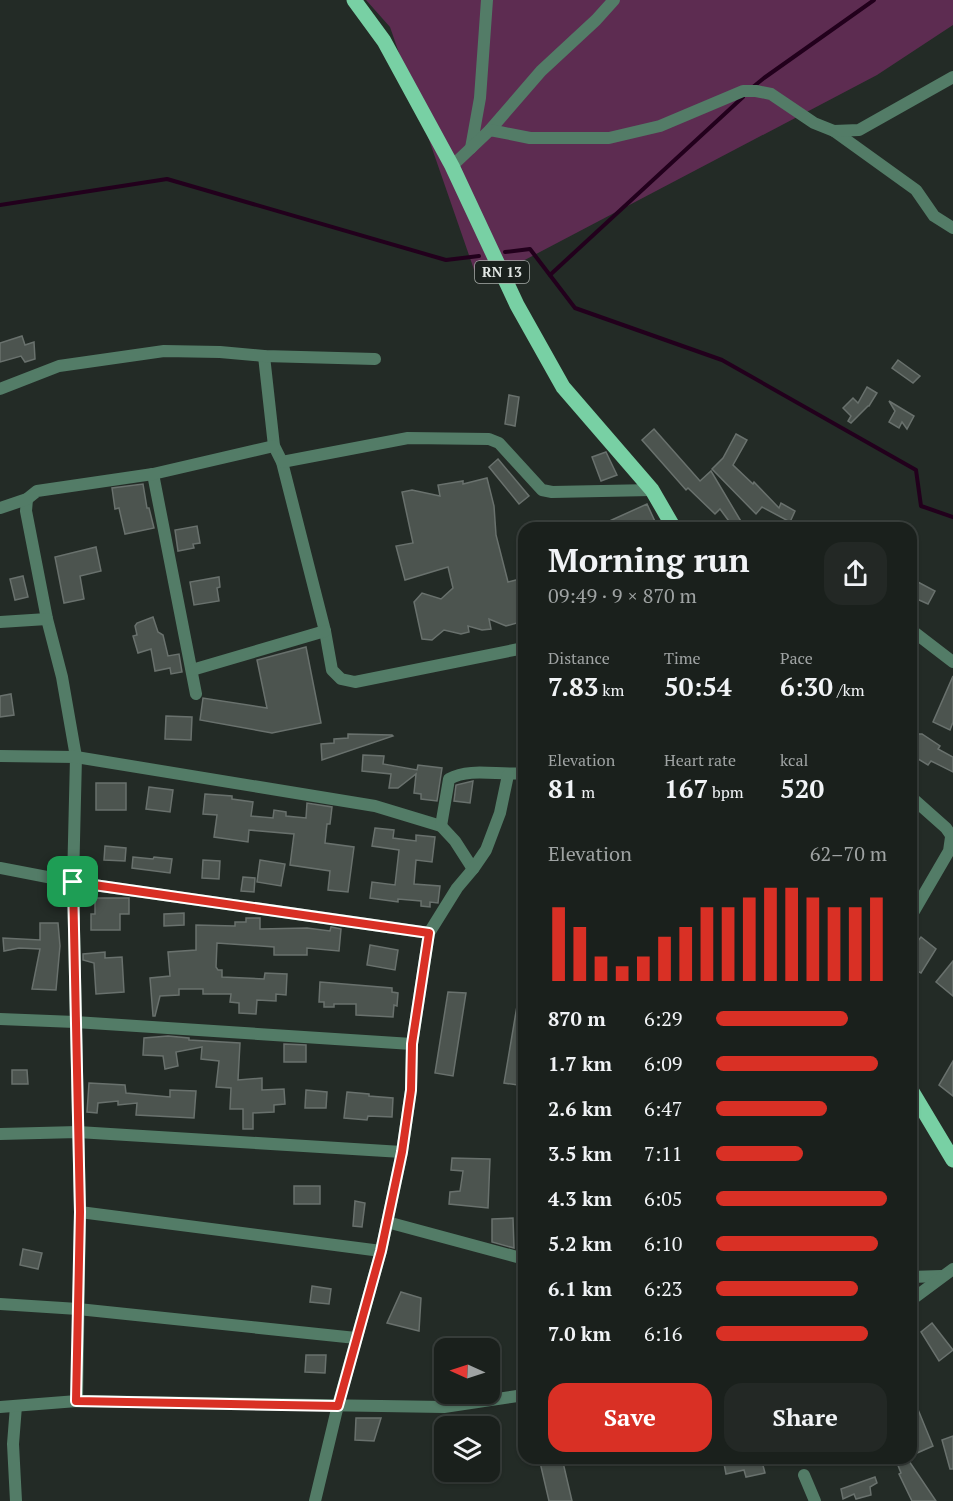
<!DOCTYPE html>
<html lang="en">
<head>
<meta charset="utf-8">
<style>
	body { margin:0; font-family:"PT Serif",serif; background:#232825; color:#f1f3f6; height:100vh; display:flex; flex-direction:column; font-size:22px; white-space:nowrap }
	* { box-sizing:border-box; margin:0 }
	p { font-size:20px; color:#9fa3a3 }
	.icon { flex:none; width:33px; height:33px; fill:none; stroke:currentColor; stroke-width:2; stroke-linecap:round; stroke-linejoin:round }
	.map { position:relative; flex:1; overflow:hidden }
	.sheet { position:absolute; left:518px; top:522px; width:399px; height:942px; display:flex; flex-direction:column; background:#1a201c; border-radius:18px; box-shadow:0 2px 4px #0004,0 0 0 2px #383e3b }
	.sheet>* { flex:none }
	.needle { width:39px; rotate:273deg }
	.fabs { position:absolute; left:434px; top:1338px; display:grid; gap:12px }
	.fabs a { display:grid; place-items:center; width:66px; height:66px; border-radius:12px; background:#1a201c; box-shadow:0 2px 4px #0004,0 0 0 2px #383e3b; font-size:30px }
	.pin { position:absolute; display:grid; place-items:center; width:51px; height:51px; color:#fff; margin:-26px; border-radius:12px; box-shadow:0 3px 9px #0006 }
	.round { display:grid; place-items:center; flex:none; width:63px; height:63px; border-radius:18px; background:#232825 }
	.head { display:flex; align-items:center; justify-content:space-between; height:102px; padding:0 30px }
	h1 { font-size:33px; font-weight:600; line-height:45px }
	.metrics { display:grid; grid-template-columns:repeat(3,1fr); gap:9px; height:102px; padding:6px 30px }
	.metrics div { display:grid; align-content:center }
	.metrics b { font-size:26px; font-weight:600 }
	.metrics small { font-size:16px; font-weight:400 }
	.metrics p { font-size:16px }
	.chart { height:168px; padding:12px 30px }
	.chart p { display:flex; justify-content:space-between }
	.chart svg { width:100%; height:108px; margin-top:6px; stroke:#d93025; stroke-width:6 }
	.button { display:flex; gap:12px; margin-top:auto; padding:12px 30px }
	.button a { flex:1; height:69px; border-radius:18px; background:#d93025; color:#fff; font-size:24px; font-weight:600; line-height:69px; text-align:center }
	.button a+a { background:#232825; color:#f1f3f6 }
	ul { padding:0 30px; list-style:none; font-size:20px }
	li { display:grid; grid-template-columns:96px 72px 1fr; align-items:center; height:45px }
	li i { height:15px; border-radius:8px; background:#d93025 }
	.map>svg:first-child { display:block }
</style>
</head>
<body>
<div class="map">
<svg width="953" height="1501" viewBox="0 0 953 1501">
	<rect width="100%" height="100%" fill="#232b26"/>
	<path fill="#5d2c51" d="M366,0H953V25L877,75L479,284L390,27Z"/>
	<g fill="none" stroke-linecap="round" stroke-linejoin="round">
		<g stroke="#22001c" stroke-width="4">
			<path d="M753,87L764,78L874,0"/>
			<path d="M0,205L167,179L446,260L479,256"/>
			<path d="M505,252L530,249L575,308L722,360L916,470L921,506L953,517"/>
			<path d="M550,275L743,97"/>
		</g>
	</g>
	<g fill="#4c544f" stroke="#69716d" stroke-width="1.5">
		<path d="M22,336L25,345L34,342L35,359L25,362L21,356L0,362V343Z"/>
		<path d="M898,360L920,376L913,383L892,368Z"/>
		<path d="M867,387L877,393L869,406H868L851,423L848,421L851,416L843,408L853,398L858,403Z"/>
		<path d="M509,395L519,397L515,426L505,424Z"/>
		<path d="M889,401L914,416L907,429L902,422L899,428L889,422L895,411Z"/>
		<path d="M654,429L700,481L711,471L745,528H734L720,509L715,514L688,488L686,490L642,440Z"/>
		<path d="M736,434L747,440L733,465L753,484L754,482L779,508L781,503L795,511L790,522L762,507L756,514L712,469L723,458Z"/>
		<path d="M606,452L617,475L601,481L592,457Z"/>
		<path d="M498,459L529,496L519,504L489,467Z"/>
		<path d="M487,478L494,506L496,535L508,582L524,578V621L506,626L489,619L491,629L482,630L468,626L469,632L461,634L444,630L432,640L422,639L414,602L422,593L441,599L453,588L448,567L405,580L396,546L413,543L402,492L412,490L440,496L438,485L463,481V484Z"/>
		<path d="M143,484L147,508H149L154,528L125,534L119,508L115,509L112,488Z"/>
		<path d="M647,504L658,528H594Z"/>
		<path d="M197,526L200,543L193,544L194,548L178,551L175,530Z"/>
		<path d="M96,547L101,571L80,576L84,599L64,603L55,557Z"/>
		<path d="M23,576L28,597L15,600L10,579Z"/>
		<path d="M219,577L220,587L217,588L219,601L194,605L190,582Z"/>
		<path d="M916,581L935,591L928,604L910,596V591Z"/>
		<path d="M153,617L158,632L163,635L168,656L179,654L182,672L171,674L170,668L155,671L151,649L138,653L133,636L137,635L135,626L137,623Z"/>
		<path d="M306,647L321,723L272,733L200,720L203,698L267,708L257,660Z"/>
		<path d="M953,676V722L950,730L933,722Z"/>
		<path d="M11,694L14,715L0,717V696Z"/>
		<path d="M166,716L192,717L191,740L165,739Z"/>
		<path d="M348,734L392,735L393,736L322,760L321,744L334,743V739L348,738Z"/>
		<path d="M918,734H922L940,746L938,749L953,757V772L931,761L928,765L910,754V747Z"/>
		<path d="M363,755L384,756L383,764L417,770L418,765L442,768L437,801L421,799V794L414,793L416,774L398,788H389L391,774L362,771Z"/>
		<path d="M473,781L470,803L454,801L456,785Z"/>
		<rect x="96" y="783" width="30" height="27"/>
		<path d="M149,787L173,790L170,812L146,809Z"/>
		<path d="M205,794L232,796V799L253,802L251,816L273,818L274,810L286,812V816L306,818L307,803L332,807L330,824H327L325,843L354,847L348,892L328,890L330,871L290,865L294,834L249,830L248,842L214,837L217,815L203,814Z"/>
		<path d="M375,828L394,830L393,838L416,841V835L435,837L432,862L416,860L414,884L440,886L438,903L430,902V907L421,906V901L398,899V902L370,898L372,882L395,885L399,850L372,846Z"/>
		<path d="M105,846L126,848L125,861L104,860Z"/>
		<path d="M133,857L153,859L154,857L172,859L170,873L132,868Z"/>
		<path d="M203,860L220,861L219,879L202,878Z"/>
		<path d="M260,860L285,864L281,886L257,882Z"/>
		<path d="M243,877L255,878L254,892L241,891Z"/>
		<path d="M95,898H129V914H120V930H91V914H95Z"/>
		<path d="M184,913V925L164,926V914Z"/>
		<path d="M246,918H260V929L307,928L330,931L331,927L341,929L339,951L307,948V955H274V947L217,943L216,967L218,970H222V977L264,979L265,973L287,974L286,995L276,994V1001L257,1000L256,1014L239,1013V1003L230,1002L231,994H203V989H179V995L160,996L155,1016H153L150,978L170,976L168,952L196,950V925L235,926V922H246Z"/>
		<path d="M40,923H58L60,946L56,990L32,989L40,949L19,948L4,951L3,938L40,940Z"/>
		<path d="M921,937L936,949L921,973L910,967V951Z"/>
		<path d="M370,945L398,950L395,970L367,965Z"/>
		<path d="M105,952V958L122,957L124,992L96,994L94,963L83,960V954Z"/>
		<path d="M953,961V996L936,982Z"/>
		<path d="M320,982L392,988V992L398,993L397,1006L394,1005L393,1017L356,1015V1004H334V1007H324V1002H319Z"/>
		<path d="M448,992L466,993L453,1076L435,1073Z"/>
		<path d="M518,1000L524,1001V1086L504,1083Z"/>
		<path d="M168,1036L189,1038V1040L240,1043L238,1080L262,1078V1090L284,1089L285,1104L274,1105V1112L253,1113V1129H243V1109H230L231,1088L216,1087L219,1061L201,1059L202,1047L176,1052L178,1066L165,1069L163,1056L143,1055L144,1038Z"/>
		<path d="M284,1044L306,1045V1062H284Z"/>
		<path d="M953,1061V1096L939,1085Z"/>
		<path d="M12,1070H27L28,1084H12Z"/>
		<path d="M89,1083L125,1085L126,1093L170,1097V1090L196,1091L194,1118L136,1115L137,1103L118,1105V1101L98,1103L97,1113L87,1112Z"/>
		<path d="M306,1090L327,1092L326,1108H305Z"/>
		<path d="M347,1092L369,1094V1096L393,1098L392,1117L368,1116L367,1120L344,1118Z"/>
		<path d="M452,1158L490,1159L488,1208L449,1204L450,1192L460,1191L463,1171L451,1170Z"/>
		<rect x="294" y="1186" width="26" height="18"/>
		<path d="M355,1201L365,1203L362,1227L353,1226Z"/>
		<path d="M513,1218L514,1248L492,1242V1219Z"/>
		<path d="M23,1249L42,1253L38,1269L20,1265Z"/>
		<path d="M312,1286L331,1289L329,1304L310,1302Z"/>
		<path d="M401,1292L421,1298L419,1331L387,1323Z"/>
		<path d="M932,1323L953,1350L939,1361L921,1332Z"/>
		<path d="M306,1355H326L325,1373L305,1372Z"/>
		<path d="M910,1390L933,1446L910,1456Z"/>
		<path d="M356,1418H381L374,1441L355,1440Z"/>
		<path d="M953,1436V1469H950L942,1440Z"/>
		<path d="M539,1458H562L572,1501H549Z"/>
		<path d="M723,1458H761L765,1473L746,1477L744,1470L726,1474Z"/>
		<path d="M895,1458H907L936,1501H912L899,1474L901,1473Z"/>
		<path d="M875,1477L877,1483L870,1487L871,1495L856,1499L854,1494L843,1499L841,1489Z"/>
	</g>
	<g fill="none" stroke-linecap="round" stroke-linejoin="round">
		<g stroke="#537c67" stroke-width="12">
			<path d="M490,130L541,71L596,20L614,0"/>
			<path d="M834,131L916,190L934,216L953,228"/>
			<path d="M471,148L480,98L487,0"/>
			<path d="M452,166L490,130L530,138H609L660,126L743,91H756L771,94L814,123L834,131L859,130L953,77"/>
			<path d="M264,356L274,446L282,462L325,631L332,670L341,679L355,682L524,648"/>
			<path d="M0,389L59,366L164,351L220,352L264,356L375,359"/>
			<path d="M282,462L408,438L489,439L499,443L542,490L552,492L652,490"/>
			<path d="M153,474L196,694"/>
			<path d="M27,499L26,511L47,619L62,677L76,757L73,882L80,1212L77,1401"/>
			<path d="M0,508L27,499L37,491L153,474L274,446"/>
			<path d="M0,622L47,619"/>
			<path d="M910,629L953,662"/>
			<path d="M192,670L325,631"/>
			<path d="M0,756L76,757L375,806L441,826L455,841L473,869"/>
			<path d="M910,796L946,828L953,838"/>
			<path d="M441,826L449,779C471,767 499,776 524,773"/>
			<path d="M0,868L73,882L429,933"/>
			<path d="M910,918L949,851L951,837"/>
			<path d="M0,1019L75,1022L412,1044"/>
			<path d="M0,1134L78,1132L402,1152"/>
			<path d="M80,1212L381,1251"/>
			<path d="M387,1222L517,1257L524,1256"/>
			<path d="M910,1277L942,1276"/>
			<path d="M910,1301L953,1269"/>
			<path d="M0,1304L78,1309L356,1338"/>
			<path d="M16,1406L13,1444L16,1501"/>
			<path d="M0,1407L77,1401L444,1407L524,1395"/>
			<path d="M804,1475L815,1501"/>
			<path d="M315,1501L338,1405L381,1251L402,1152L411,1090L412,1044L429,933L457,888L473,869L486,850L500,813L508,775"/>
		</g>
		<g stroke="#78d0a4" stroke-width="15">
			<path d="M354,0L384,41L452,166L517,305L563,387L652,490L674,528"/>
			<path d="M910,1088L953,1160"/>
		</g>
	</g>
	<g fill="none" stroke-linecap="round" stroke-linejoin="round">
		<g stroke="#fff" stroke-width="12">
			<path id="route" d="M73,882L429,933L412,1044L411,1090L402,1152L381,1251L338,1406L76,1401L80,1212Z"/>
		</g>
		<use href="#route" stroke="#d93025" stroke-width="8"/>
	</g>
	<g text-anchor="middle" stroke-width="5" stroke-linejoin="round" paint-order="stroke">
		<rect fill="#1a211d" stroke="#a6aca8" stroke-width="1.5" x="475" y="261" width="54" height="22" rx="4.5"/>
		<g font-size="14" font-weight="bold" fill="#e2e7e4">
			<text x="502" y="277">RN 13</text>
		</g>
	</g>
</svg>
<div class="fabs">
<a><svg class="needle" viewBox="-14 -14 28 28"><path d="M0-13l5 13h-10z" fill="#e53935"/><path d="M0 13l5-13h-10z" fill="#9fa3a3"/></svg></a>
<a><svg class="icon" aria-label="layers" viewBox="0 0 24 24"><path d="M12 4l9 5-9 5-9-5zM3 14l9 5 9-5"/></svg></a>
</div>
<div class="pin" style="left:73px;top:882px;background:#1e9e55"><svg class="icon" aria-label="arrive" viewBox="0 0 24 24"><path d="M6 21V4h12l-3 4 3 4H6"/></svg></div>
<section class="sheet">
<div class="head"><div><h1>Morning run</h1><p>09:49 · 9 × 870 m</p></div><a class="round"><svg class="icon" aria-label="share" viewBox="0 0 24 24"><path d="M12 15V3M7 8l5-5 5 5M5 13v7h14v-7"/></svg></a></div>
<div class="metrics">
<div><p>Distance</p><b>7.83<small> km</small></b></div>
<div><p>Time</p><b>50:54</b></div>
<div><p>Pace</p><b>6:30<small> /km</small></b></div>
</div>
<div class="metrics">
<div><p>Elevation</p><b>81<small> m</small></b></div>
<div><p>Heart rate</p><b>167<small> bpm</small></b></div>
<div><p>kcal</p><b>520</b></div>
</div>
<div class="chart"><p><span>Elevation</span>62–70 m</p>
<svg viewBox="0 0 160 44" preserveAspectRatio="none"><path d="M5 44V14M15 44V22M25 44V34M35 44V38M45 44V34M55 44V26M65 44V22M75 44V14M85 44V14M95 44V10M105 44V6M115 44V6M125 44V10M135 44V14M145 44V14M155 44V10"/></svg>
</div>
<ul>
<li><b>870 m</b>6:29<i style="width:77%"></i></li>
<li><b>1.7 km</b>6:09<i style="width:95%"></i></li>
<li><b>2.6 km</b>6:47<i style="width:65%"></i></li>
<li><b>3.5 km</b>7:11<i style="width:51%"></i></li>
<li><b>4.3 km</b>6:05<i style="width:100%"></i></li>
<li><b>5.2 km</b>6:10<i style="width:95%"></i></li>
<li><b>6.1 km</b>6:23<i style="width:83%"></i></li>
<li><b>7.0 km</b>6:16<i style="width:89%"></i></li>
</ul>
<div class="button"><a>Save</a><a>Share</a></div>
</section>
</div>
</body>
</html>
